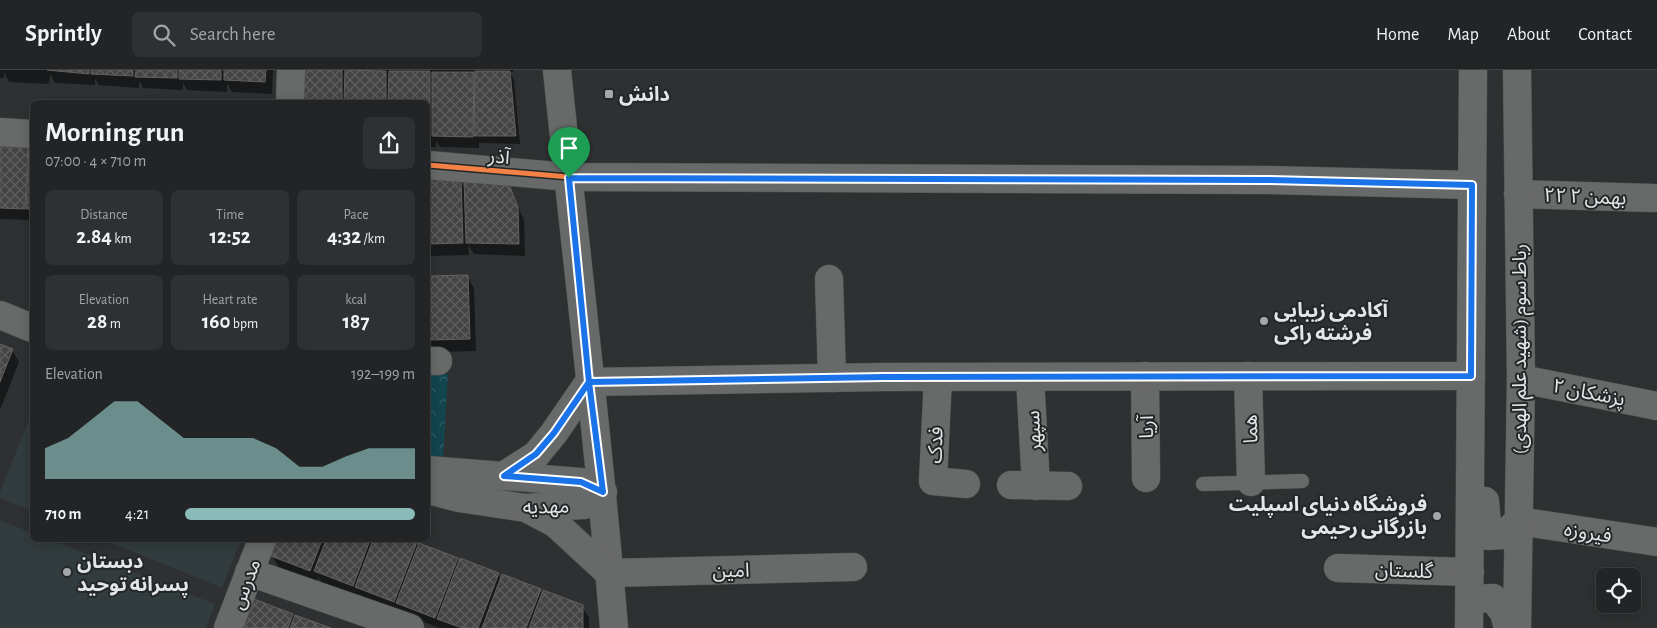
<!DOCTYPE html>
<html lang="en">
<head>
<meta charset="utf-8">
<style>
	body { margin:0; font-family:"Alegreya Sans","Noto Sans Arabic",sans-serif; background:#2e3032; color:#f1f3f6; height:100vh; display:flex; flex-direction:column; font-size:19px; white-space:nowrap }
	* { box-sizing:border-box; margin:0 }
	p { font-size:16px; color:#a2a4a7 }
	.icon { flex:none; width:28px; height:28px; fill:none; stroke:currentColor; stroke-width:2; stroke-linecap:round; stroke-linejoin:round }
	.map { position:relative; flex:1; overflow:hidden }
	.sheet { position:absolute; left:30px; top:30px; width:400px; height:442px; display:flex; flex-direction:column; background:#222425; border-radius:8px; box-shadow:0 2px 12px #0003,0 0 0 1px #3f4142 }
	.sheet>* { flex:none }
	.buttons { position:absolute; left:1596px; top:498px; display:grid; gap:10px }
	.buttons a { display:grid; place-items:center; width:45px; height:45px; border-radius:8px; background:#222425; box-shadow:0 2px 12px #0003,0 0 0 1px #3f4142; font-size:25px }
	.pin { position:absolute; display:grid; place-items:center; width:42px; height:42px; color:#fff; margin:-51px -21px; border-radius:50% 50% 50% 0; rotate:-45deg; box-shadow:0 0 5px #0007 }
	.pin .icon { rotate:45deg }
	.round { display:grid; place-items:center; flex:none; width:52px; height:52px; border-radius:8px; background:#2e3032 }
	.summary { display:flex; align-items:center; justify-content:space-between; height:85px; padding:0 15px }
	h1 { font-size:28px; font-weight:600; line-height:38px }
	.stats { display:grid; grid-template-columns:repeat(3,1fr); gap:8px; height:85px; padding:5px 15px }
	.stats div { display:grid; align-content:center; border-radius:8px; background:#2e3032; text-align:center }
	.stats b { font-size:21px; font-weight:600 }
	.stats small { font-size:14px; font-weight:400 }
	.stats p { font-size:14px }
	.chart { height:140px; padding:10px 15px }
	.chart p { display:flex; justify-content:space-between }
	.chart svg { width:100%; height:90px; margin-top:5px; fill:#8bbbb9; opacity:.7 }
	ul { padding:0 15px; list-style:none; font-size:16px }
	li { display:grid; grid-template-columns:80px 60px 1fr; align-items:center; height:38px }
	li i { height:12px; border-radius:6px; background:#8bbbb9 }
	header { display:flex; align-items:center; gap:30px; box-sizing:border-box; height:70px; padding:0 25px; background:#222425; border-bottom:1px solid #3f4142 }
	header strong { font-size:24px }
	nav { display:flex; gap:28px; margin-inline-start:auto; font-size:18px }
	.search { width:350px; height:45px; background:#2e3032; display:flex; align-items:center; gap:12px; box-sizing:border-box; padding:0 18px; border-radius:8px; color:#a2a4a7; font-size:19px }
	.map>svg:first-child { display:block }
</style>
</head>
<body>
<header>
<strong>Sprintly</strong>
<div class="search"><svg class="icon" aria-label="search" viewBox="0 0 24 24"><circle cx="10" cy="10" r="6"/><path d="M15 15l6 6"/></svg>Search here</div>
<nav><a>Home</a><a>Map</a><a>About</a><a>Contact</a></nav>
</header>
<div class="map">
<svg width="1657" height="558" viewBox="0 0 1657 558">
	<defs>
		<pattern id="park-crowns" width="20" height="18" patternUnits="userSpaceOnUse" patternTransform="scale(1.25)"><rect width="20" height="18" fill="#12454e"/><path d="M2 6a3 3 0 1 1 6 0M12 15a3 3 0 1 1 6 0" fill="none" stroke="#346068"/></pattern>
		<pattern id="building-cross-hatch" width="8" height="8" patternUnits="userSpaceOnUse" patternTransform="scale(1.25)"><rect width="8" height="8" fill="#444"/><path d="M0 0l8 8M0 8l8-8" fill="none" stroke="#5f5f5f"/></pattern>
	</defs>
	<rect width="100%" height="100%" fill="#2e3031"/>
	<g fill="#323b3d">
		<path d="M32,342V441L0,428V422Z"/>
		<path d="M0,450L32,463V470H51L215,534L206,558H0Z"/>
		<path d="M104,470H241L222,518Z"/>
	</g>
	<path fill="url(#park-crowns)" d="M428,304H448L443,391L428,385Z"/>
	<g fill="#0007">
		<path d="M0,0H273L272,24L232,22L227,13V22L187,20L183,13V20L143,18L139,11V18L99,15L95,9V15L55,13L50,4L49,14L9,12L4,2V8H0Z"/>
		<path d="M301,0H513V2H510L514,10L520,74L479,73V78L440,77L436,71V77H428V32H301Z"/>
		<path d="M0,74L27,76L30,81L32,76L31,150L0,149Z"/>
		<path d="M505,108L524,150L525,186L474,184L468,175L469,185L429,186L428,111L460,110L466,120Z"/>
		<path d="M467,206L474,218L476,281L436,282L432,275V282H428V207Z"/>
		<path d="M0,276L12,280L19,292L0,340Z"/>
		<path d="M278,470H409L416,473L419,477L498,504L501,510L540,520L543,524L582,536L589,548V558H440L404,545L402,540L401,543L363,529L360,524L359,527L322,513L318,507L317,512L279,497L272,486Z"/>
		<path d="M293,545L295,549L327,558H245Z"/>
	</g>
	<g fill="url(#building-cross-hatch)" stroke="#616161">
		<path d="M47,0H89V4Z"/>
		<path d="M91,0H133V6L91,4Z"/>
		<path d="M136,0H177V8L135,7Z"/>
		<path d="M179,0H221V10L179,9Z"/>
		<path d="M224,0H266L265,12L224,10Z"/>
		<rect x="300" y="0" width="42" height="32"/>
		<path d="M345,0L386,1V32H344Z"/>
		<path d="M389,1H430V66H428V32H388Z"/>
		<path d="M475,1H510L516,66H474Z"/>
		<path d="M432,2H474L473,67L432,66Z"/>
		<path d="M0,73L28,74L25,139L0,138Z"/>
		<path d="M29,75H32V139H26Z"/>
		<path d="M506,107L518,137L519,174L466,173L464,108Z"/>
		<path d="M461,109L463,173L428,174V110Z"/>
		<path d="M468,205L470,269L428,270V206Z"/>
		<path d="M0,274L13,279L0,312Z"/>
		<path d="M277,470H322L310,501L271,486Z"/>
		<path d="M326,470H370L353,516L314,501Z"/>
		<path d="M373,470L417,472L394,532L355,517Z"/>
		<path d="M419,473L458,488L435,548L396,533Z"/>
		<path d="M460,488L499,503L478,558H462L437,549Z"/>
		<path d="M502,504L541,519L526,558H482Z"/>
		<path d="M543,520L583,535V558H529Z"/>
		<path d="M254,529L293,544L288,558H243Z"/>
		<path d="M295,545L331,558H290Z"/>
	</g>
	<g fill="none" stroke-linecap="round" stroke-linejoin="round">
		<g stroke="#4c4e4e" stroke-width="15">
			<path id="lane" d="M1203,414L1302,411"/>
		</g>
		<g stroke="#4c4e4e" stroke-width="29">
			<g id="street">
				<path d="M290,32L291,0"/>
				<path d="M0,62L32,64"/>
				<path d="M428,95L569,107L1267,110L1472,115"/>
				<path d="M1518,124L1653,128"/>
				<path d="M829,209L832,308"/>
				<path d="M428,291H438"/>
				<path d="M1145,306L1146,408"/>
				<path d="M1248,306L1251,412"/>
				<path d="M938,307L933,411L966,414"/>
				<path d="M1030,307L1036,416"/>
				<path d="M1521,309L1657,336"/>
				<path d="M589,312L884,307L1471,306"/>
				<path d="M1011,415L1068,416"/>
				<path d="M1518,451L1657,472"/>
				<path d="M1338,498L1470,502"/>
				<path d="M249,502L410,558"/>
				<path d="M609,503L853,497"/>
			</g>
		</g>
		<g stroke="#4c4e4e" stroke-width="29">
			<g id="secondary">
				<path d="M557,0C576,186 599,372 614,558"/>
				<path d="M1517,0L1521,309L1517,558"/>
				<path d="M0,245L32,258"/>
				<path d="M428,400L581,412L603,422L584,435L526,438L459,428L428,420"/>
				<path d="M503,406L536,385L554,363L589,312"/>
				<path d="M1485,431L1488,466L1504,465L1518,451"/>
				<path d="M526,438L556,454L609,503"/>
				<path d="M1470,529L1493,528L1504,543L1508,558"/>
				<path d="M228,558L262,470"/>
				<path d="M1469,558L1473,0"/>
			</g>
		</g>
		<use href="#lane" stroke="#686969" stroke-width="14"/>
		<use href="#street" stroke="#686969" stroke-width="28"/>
		<use href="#secondary" stroke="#686969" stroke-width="28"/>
		<g stroke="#232728" stroke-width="8">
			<g id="cycleway">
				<path d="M428,95L569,107L1267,110L1472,115"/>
				<path d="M589,312L884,307L1471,306"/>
			</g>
		</g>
		<use href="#cycleway" stroke="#f48246" stroke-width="5"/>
	</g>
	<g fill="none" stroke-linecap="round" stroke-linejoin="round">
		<g stroke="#fff" stroke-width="10">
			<path id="route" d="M569,108L589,312L603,422L581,412L504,406L536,384L554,363L589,312L884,307L1471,306L1472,115L1267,110L569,108"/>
		</g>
		<use href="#route" stroke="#1a73e8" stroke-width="6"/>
	</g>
	<g fill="#a4a6a7" stroke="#232728" stroke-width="2">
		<rect x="604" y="19" width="10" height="10" rx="2.5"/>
		<circle cx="1264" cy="251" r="5"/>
		<circle cx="1437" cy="446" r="5"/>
		<circle cx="67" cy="502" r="5"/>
	</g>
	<g text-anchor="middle" stroke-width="4" stroke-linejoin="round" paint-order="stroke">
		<g font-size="20" font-weight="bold" fill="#e3e5e6" stroke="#232728" text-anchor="start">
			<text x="619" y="31">دانش</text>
			<text x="1274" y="247">آکادمی زیبایی<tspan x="1274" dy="23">فرشته راکی</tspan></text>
			<text x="1427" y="441" text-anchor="end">فروشگاه دنیای اسپلیت<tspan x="1427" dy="23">بازرگانی رحیمی</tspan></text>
			<text x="77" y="498">دبستان<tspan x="77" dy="23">پسرانه توحید</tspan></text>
		</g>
		<g font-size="20" fill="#e3e5e6" stroke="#232728">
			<text transform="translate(499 86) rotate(5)" y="7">آذر</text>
			<text transform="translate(1585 126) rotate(2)" y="7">۲۲ بهمن ۲</text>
			<text transform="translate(1519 279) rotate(-90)" y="7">رباط سوم (شهید علم الهدی)</text>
			<text transform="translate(1589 322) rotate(11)" y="7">پزشکان ۲</text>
			<text transform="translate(1146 357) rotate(-90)" y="7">آریا</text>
			<text transform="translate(1250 359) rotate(-92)" y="7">هما</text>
			<text transform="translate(1033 361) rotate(-93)" y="7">سپهر</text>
			<text transform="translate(935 375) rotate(-88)" y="7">فدک</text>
			<text transform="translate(546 436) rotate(-1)" y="7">مهدیه</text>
			<text transform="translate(1588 462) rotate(9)" y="7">فیروزه</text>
			<text transform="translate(731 500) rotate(-1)" y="7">امین</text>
			<text transform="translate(1404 500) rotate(2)" y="7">گلستان</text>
			<text transform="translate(245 514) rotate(-69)" y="7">مدرس</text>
		</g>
	</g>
</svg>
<div class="buttons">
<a><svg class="icon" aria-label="locate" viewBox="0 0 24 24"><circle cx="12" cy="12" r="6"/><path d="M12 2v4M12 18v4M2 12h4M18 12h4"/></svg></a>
</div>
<div class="pin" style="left:569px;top:108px;background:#1e9e55"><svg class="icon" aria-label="arrive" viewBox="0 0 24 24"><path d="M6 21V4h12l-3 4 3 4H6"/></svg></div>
<section class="sheet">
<div class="summary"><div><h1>Morning run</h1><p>07:00 · 4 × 710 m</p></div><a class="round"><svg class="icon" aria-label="share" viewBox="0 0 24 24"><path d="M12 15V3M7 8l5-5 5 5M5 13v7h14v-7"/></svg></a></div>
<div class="stats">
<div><p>Distance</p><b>2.84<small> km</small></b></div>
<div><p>Time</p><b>12:52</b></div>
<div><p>Pace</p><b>4:32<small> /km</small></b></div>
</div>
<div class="stats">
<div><p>Elevation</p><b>28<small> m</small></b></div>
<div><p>Heart rate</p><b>160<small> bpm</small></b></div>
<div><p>kcal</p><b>187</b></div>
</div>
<div class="chart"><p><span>Elevation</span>192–199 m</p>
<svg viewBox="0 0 160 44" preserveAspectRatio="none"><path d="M0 44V29L10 24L20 15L30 6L40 6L50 15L60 24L70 24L80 24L90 24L100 29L110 38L120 38L130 33L140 29L150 29L160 29V44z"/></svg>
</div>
<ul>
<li><b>710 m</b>4:21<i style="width:100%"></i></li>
</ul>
</section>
</div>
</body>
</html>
